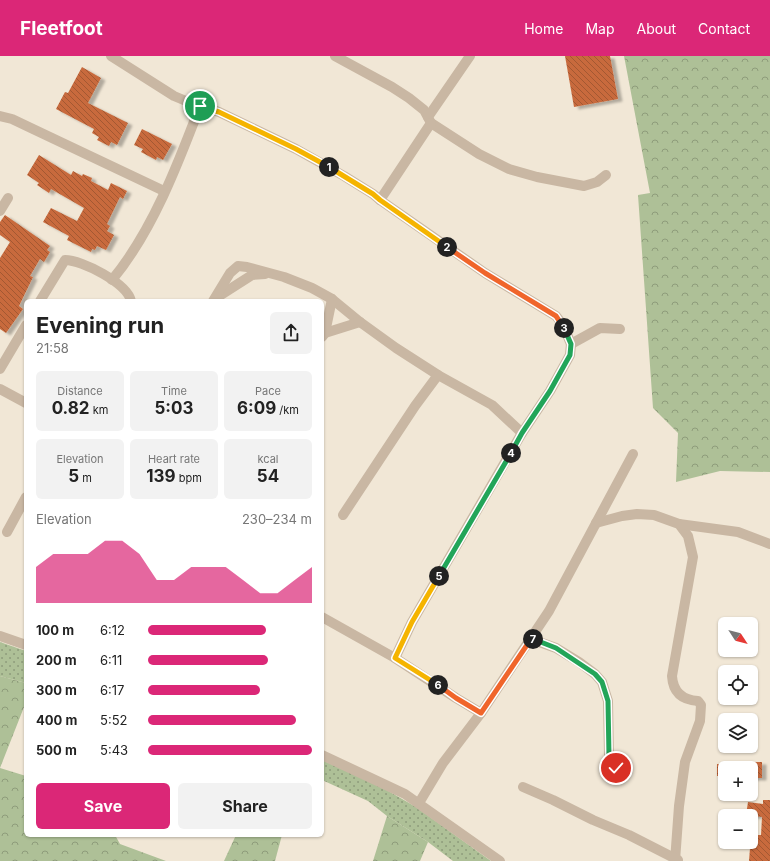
<!DOCTYPE html>
<html lang="en">
<head>
<meta charset="utf-8">
<style>
	body { margin:0; font-family:Inter,sans-serif; background:#f2f2f2; color:#222; height:100vh; display:flex; flex-direction:column; font-size:15px; white-space:nowrap }
	* { box-sizing:border-box; margin:0 }
	p { font-size:13px; color:#767676 }
	.icon { flex:none; width:22px; height:22px; fill:none; stroke:currentColor; stroke-width:2; stroke-linecap:round; stroke-linejoin:round }
	.map { position:relative; flex:1; overflow:hidden }
	.panel { position:absolute; left:24px; top:243px; width:300px; height:538px; display:flex; flex-direction:column; background:#fff; border-radius:6px; box-shadow:0 1px 3px #0004 }
	.panel>* { flex:none }
	.needle { width:26px; rotate:126deg }
	.tools { position:absolute; left:718px; top:561px; display:grid; gap:8px }
	.tools a { display:grid; place-items:center; width:40px; height:40px; border-radius:6px; background:#fff; box-shadow:0 1px 3px #0004; font-size:20px }
	.pin { position:absolute; display:grid; place-items:center; width:34px; height:34px; color:#fff; margin:-17px; border:2px solid #fff; border-radius:50%; box-shadow:0 1px 4px #0007 }
	.km { position:absolute; width:20px; height:20px; margin:-10px; border-radius:50%; background:#222; color:#fff; font-size:11px; line-height:20px; text-align:center }
	.round { display:grid; place-items:center; flex:none; width:42px; height:42px; border-radius:6px; background:#f2f2f2 }
	.head { display:flex; align-items:center; justify-content:space-between; height:68px; padding:0 12px }
	h1 { font-size:22px; font-weight:700; line-height:30px }
	.figures { display:grid; grid-template-columns:repeat(3,1fr); gap:6px; height:68px; padding:4px 12px }
	.figures div { display:grid; align-content:center; border-radius:6px; background:#f2f2f2; text-align:center }
	.figures b { font-size:17px; font-weight:700 }
	.figures small { font-size:11px; font-weight:400 }
	.figures p { font-size:11px }
	.chart { height:112px; padding:8px 12px }
	.chart p { display:flex; justify-content:space-between }
	.chart svg { width:100%; height:72px; margin-top:4px; fill:#db2777; opacity:.7 }
	.primary-button { display:flex; gap:8px; margin-top:auto; padding:8px 12px }
	.primary-button a { flex:1; height:46px; border-radius:6px; background:#db2777; color:#fff; font-size:16px; font-weight:700; line-height:46px; text-align:center }
	.primary-button a+a { background:#f2f2f2; color:#222 }
	ul { padding:0 12px; list-style:none; font-size:13px }
	li { display:grid; grid-template-columns:64px 48px 1fr; align-items:center; height:30px }
	li i { height:10px; border-radius:5px; background:#db2777 }
	header { display:flex; align-items:center; gap:24px; box-sizing:border-box; height:56px; padding:0 20px; background:#db2777; color:#fff }
	header strong { font-size:19px }
	nav { display:flex; gap:22px; margin-inline-start:auto; font-size:14px }
	.map>svg:first-child { display:block }
</style>
</head>
<body>
<header>
<strong>Fleetfoot</strong>
<nav><a>Home</a><a>Map</a><a>About</a><a>Contact</a></nav>
</header>
<div class="map">
<svg width="770" height="805" viewBox="0 0 770 805">
	<defs>
		<pattern id="grass-dots" width="8" height="8" patternUnits="userSpaceOnUse"><rect width="8" height="8" fill="#aec097"/><path d="M2 2h.1M6 6h.1" fill="none" stroke="#8e9c7b" stroke-width="1.8" stroke-linecap="round"/></pattern>
		<pattern id="forest-crowns" width="20" height="18" patternUnits="userSpaceOnUse"><rect width="20" height="18" fill="#aec097"/><path d="M2 6a3 3 0 1 1 6 0M12 15a3 3 0 1 1 6 0" fill="none" stroke="#8e9c7b"/></pattern>
		<pattern id="building-back-hatch" width="6" height="6" patternUnits="userSpaceOnUse"><rect width="6" height="6" fill="#c86b3d"/><path d="M-1 5l2 2M0 0l6 6M5-1l2 2" fill="none" stroke="#a35833"/></pattern>
		<filter id="shadow"><feDropShadow dx="4.5" dy="2.5" stdDeviation="1" flood-color="#0004"/></filter>
	</defs>
	<rect width="100%" height="100%" fill="#f1e7d6"/>
	<g fill="url(#grass-dots)">
		<path d="M0,586L26,595V627L0,620Z"/>
		<path d="M322,704L378,729L416,751L491,805H453L428,786L387,760L368,745L322,724Z"/>
	</g>
	<g fill="url(#forest-crowns)">
		<path d="M624,0H770V416L720,415L676,426L678,377L653,352L638,139L650,137Z"/>
		<path d="M0,620L26,627V646L0,712L26,720V779H115L120,788L166,805H0Z"/>
		<path d="M387,760L428,786L420,805H373Z"/>
		<path d="M236,779H282L275,805H224Z"/>
	</g>
	<g fill="url(#building-back-hatch)" filter="url(#shadow)">
		<path d="M565,0H610L618,43L574,51Z"/>
		<path d="M82,11L101,22L88,47L128,67L117,89L111,86L109,90L97,84L99,81L92,77L94,73L56,53L65,36L68,37Z"/>
		<path d="M142,73L172,88L163,104L157,101L156,104L141,96L143,93L134,89Z"/>
		<path d="M39,99L71,119L73,115L82,120L83,118L92,122L91,125L108,134L111,127L127,135L123,143L120,141L107,168L110,170L107,175L114,179L106,194L97,190L95,194L92,193L91,196L67,184L69,180L43,166L51,152L77,165L84,152L51,133L49,137L37,129L39,127L27,119Z"/>
		<path d="M5,159L50,190L47,194L50,196L44,206L40,203L30,220L33,221L19,250L23,253L6,277L0,273V202L10,186L0,179V166Z"/>
		<rect x="751" y="706" width="11" height="16"/>
		<rect x="717" y="708" width="8" height="12"/>
		<path d="M763,744H770V805H749L751,779H761L762,761L746,759L748,746L763,748Z"/>
	</g>
	<g fill="none" stroke-linecap="round" stroke-linejoin="round">
		<g stroke="#c9b7a3" stroke-width="10">
			<path d="M111,0L174,40L186,45L219,56L296,93L344,120L373,138L380,144L485,217L556,260L563,269L571,288L570,299L550,335L522,377L412,566L395,602"/>
			<path d="M335,0L392,31L409,42L424,54L431,67L479,98L509,113L537,121L584,130L597,126L606,119"/>
			<path d="M0,60L12,63L33,73L164,135"/>
			<path d="M428,61L470,0"/>
			<path d="M380,144L431,67"/>
			<path d="M0,155L8,142"/>
			<path d="M112,224C152,176 178,108 200,50"/>
			<path d="M216,242L252,219L265,218"/>
			<path d="M40,245L65,204C82,204 127,227 131,245"/>
			<path d="M213,245L230,217L238,210L247,211L284,221L312,232L332,243L360,266L396,292L438,319L492,349L522,377"/>
			<path d="M325,277L360,266"/>
			<path d="M322,281L325,277L332,243"/>
			<path d="M571,288L600,272L620,273"/>
			<path d="M0,313L26,269"/>
			<path d="M0,333L26,347"/>
			<path d="M343,459L415,350L438,319"/>
			<path d="M596,467L622,460L637,458L654,459L679,468L688,480L693,501L672,620C673,636 682,644 698,645L701,649L700,665L685,706L679,750L675,805"/>
			<path d="M679,468L738,476L770,488"/>
			<path d="M7,476L26,441"/>
			<path d="M322,561L395,602L456,642L481,657"/>
			<path d="M0,580L26,589"/>
			<path d="M531,583L556,592L579,606L595,618L602,626L608,645L609,700L620,720"/>
			<path d="M322,699L405,738L500,805"/>
			<path d="M523,731L553,744L593,764L629,779L678,804"/>
			<path d="M419,747L443,707L481,657L549,555L633,398"/>
		</g>
	</g>
	<g fill="none" stroke-linecap="round" stroke-linejoin="round">
		<g stroke="#fff" stroke-width="8">
			<path id="split-1" d="M200,50L219,56L296,93L329,111"/>
		</g>
		<g stroke="#fff" stroke-width="8">
			<path id="split-2" d="M329,111L373,138L380,144L447,191"/>
		</g>
		<g stroke="#fff" stroke-width="8">
			<path id="split-3" d="M447,191L485,217L556,260L564,272"/>
		</g>
		<g stroke="#fff" stroke-width="8">
			<path id="split-4" d="M511,397L522,377L550,335L570,299L571,288L564,272"/>
		</g>
		<g stroke="#fff" stroke-width="8">
			<path id="split-5" d="M439,520L511,397"/>
		</g>
		<g stroke="#fff" stroke-width="8">
			<path id="split-6" d="M438,629L395,602L412,566L439,520"/>
		</g>
		<g stroke="#fff" stroke-width="8">
			<path id="split-7" d="M438,629L456,642L481,657L531,583H533"/>
		</g>
		<g stroke="#fff" stroke-width="8">
			<path id="split-8" d="M533,583L556,592L595,618L602,626L608,645L609,700L616,712"/>
		</g>
		<use href="#split-1" stroke="#f5b400" stroke-width="5"/>
		<use href="#split-2" stroke="#f5b400" stroke-width="5"/>
		<use href="#split-3" stroke="#f0652b" stroke-width="5"/>
		<use href="#split-4" stroke="#22a559" stroke-width="5"/>
		<use href="#split-5" stroke="#22a559" stroke-width="5"/>
		<use href="#split-6" stroke="#f5b400" stroke-width="5"/>
		<use href="#split-7" stroke="#f0652b" stroke-width="5"/>
		<use href="#split-8" stroke="#22a559" stroke-width="5"/>
	</g>
</svg>
<div class="tools">
<a><svg class="needle" viewBox="-14 -14 28 28"><path d="M0-13l5 13h-10z" fill="#e53935"/><path d="M0 13l5-13h-10z" fill="#767676"/></svg></a>
<a><svg class="icon" aria-label="locate" viewBox="0 0 24 24"><circle cx="12" cy="12" r="6"/><path d="M12 2v4M12 18v4M2 12h4M18 12h4"/></svg></a>
<a><svg class="icon" aria-label="layers" viewBox="0 0 24 24"><path d="M12 4l9 5-9 5-9-5zM3 14l9 5 9-5"/></svg></a>
<a>+</a>
<a>−</a>
</div>
<div class="pin" style="left:200px;top:50px;background:#1e9e55"><svg class="icon" aria-label="arrive" viewBox="0 0 24 24"><path d="M6 21V4h12l-3 4 3 4H6"/></svg></div>
<div class="pin" style="left:616px;top:712px;background:#d93025"><svg class="icon" aria-label="check" viewBox="0 0 24 24"><path d="M5 12l5 5 9-10"/></svg></div>
<b class="km" style="left:329px;top:111px">1</b>
<b class="km" style="left:447px;top:191px">2</b>
<b class="km" style="left:564px;top:272px">3</b>
<b class="km" style="left:511px;top:397px">4</b>
<b class="km" style="left:439px;top:520px">5</b>
<b class="km" style="left:438px;top:629px">6</b>
<b class="km" style="left:533px;top:583px">7</b>
<section class="panel">
<div class="head"><div><h1>Evening run</h1><p>21:58</p></div><a class="round"><svg class="icon" aria-label="share" viewBox="0 0 24 24"><path d="M12 15V3M7 8l5-5 5 5M5 13v7h14v-7"/></svg></a></div>
<div class="figures">
<div><p>Distance</p><b>0.82<small> km</small></b></div>
<div><p>Time</p><b>5:03</b></div>
<div><p>Pace</p><b>6:09<small> /km</small></b></div>
</div>
<div class="figures">
<div><p>Elevation</p><b>5<small> m</small></b></div>
<div><p>Heart rate</p><b>139<small> bpm</small></b></div>
<div><p>kcal</p><b>54</b></div>
</div>
<div class="chart"><p><span>Elevation</span>230–234 m</p>
<svg viewBox="0 0 160 44" preserveAspectRatio="none"><path d="M0 44V22L10 14L20 14L30 14L40 6L50 6L60 14L70 30L80 30L90 22L100 22L110 22L120 30L130 38L140 38L150 30L160 22V44z"/></svg>
</div>
<ul>
<li><b>100 m</b>6:12<i style="width:72%"></i></li>
<li><b>200 m</b>6:11<i style="width:73%"></i></li>
<li><b>300 m</b>6:17<i style="width:68%"></i></li>
<li><b>400 m</b>5:52<i style="width:90%"></i></li>
<li><b>500 m</b>5:43<i style="width:100%"></i></li>
</ul>
<div class="primary-button"><a>Save</a><a>Share</a></div>
</section>
</div>
</body>
</html>
